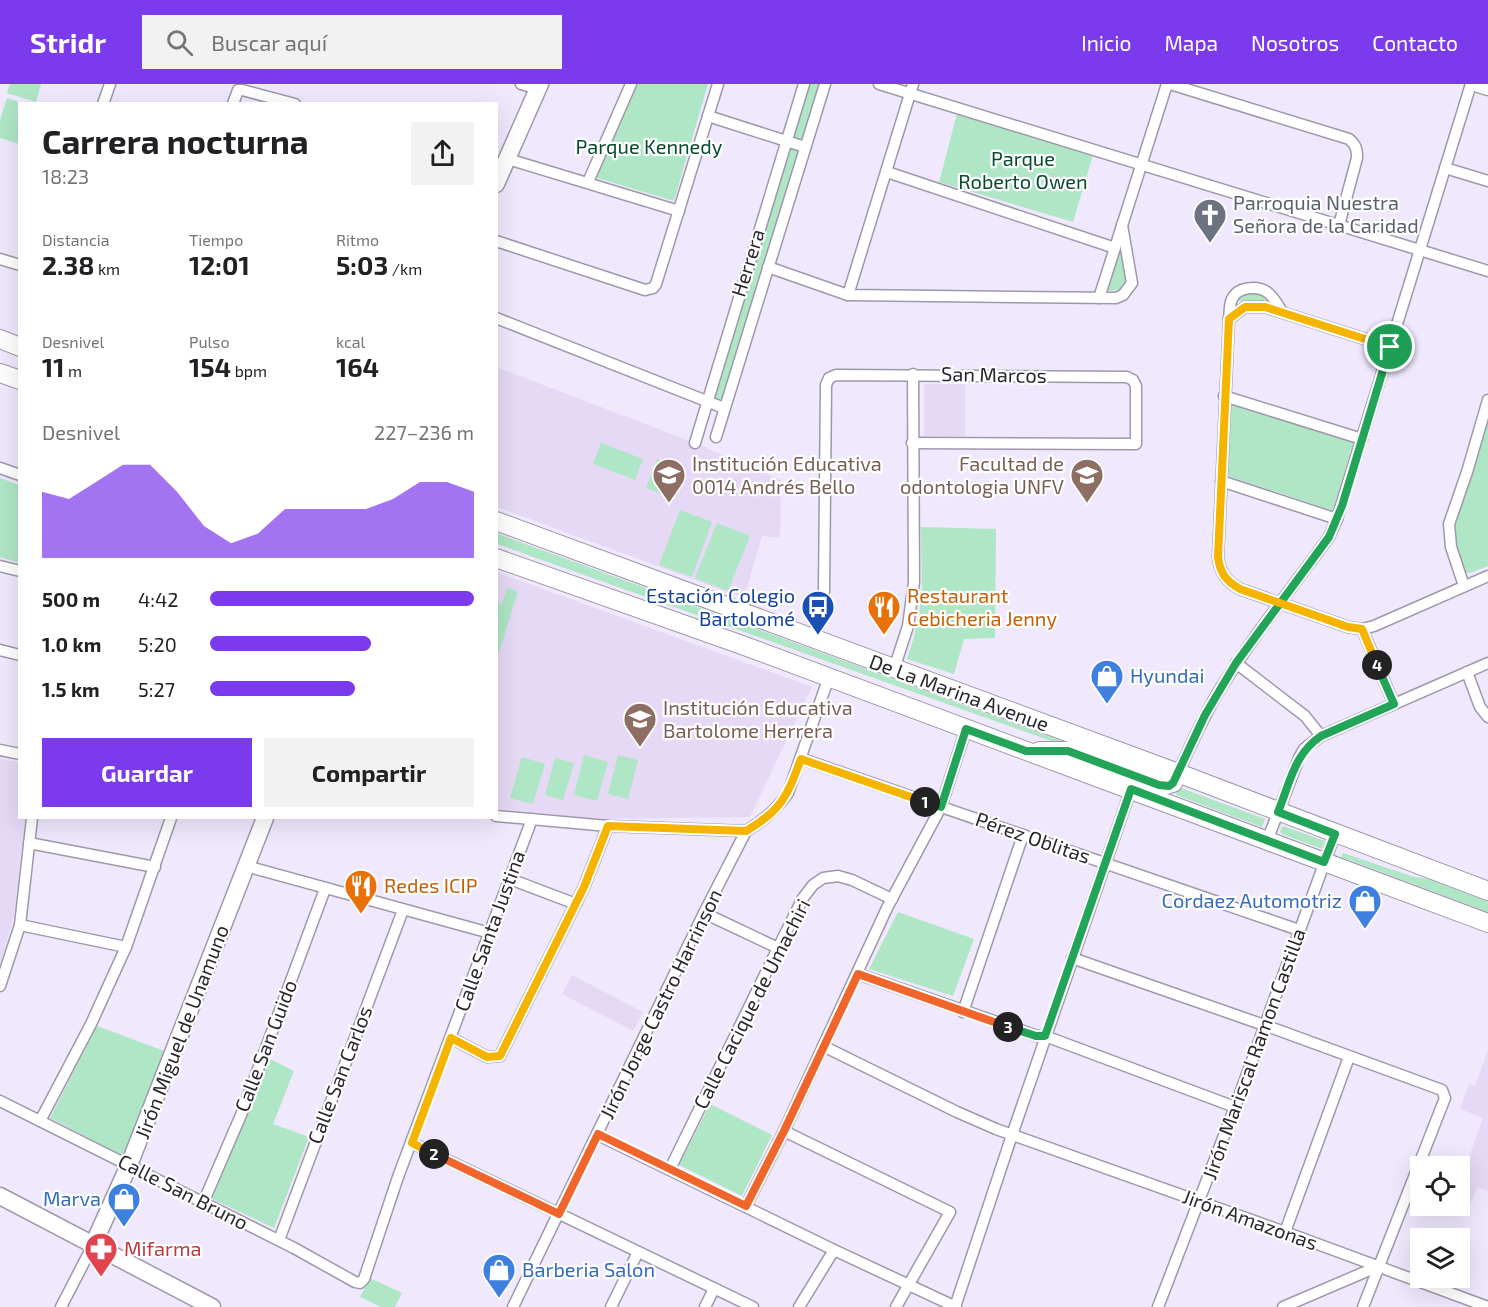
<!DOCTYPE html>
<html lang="es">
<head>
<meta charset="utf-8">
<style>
	body { margin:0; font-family:"Exo 2",sans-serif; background:#f2f2f2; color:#202124; height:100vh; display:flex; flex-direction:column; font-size:22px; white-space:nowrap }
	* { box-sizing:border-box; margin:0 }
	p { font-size:20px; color:#757577 }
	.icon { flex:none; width:33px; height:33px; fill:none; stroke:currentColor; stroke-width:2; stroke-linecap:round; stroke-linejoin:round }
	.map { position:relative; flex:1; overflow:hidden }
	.details { position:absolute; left:18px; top:18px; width:480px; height:717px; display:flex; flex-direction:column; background:#fff; border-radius:0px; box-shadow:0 6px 24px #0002 }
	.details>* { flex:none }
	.fabs { position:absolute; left:1410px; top:1072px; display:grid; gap:12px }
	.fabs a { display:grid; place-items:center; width:60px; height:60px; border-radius:0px; background:#fff; box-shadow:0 6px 24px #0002; font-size:30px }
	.pin { position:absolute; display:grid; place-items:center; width:51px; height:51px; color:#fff; margin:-26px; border:3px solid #fff; border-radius:50%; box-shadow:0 2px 6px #0007 }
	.km { position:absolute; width:30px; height:30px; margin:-15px; border-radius:50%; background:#222; color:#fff; font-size:16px; line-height:30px; text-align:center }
	.round { display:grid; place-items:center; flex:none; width:63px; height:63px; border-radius:0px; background:#f2f2f2 }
	.headline { display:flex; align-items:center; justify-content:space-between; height:102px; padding:0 24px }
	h1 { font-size:33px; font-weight:700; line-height:45px }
	.figures { display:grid; grid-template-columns:repeat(3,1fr); gap:9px; height:102px; padding:6px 24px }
	.figures div { display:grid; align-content:center }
	.figures b { font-size:26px; font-weight:700 }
	.figures small { font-size:16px; font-weight:400 }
	.figures p { font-size:16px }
	.chart { height:168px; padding:12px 24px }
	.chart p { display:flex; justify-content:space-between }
	.chart svg { width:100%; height:108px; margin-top:6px; fill:#7c3aed; opacity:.7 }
	.action { display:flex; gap:12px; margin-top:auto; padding:12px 24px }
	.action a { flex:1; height:69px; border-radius:0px; background:#7c3aed; color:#fff; font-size:24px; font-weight:700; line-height:69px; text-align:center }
	.action a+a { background:#f2f2f2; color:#202124 }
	ul { padding:0 24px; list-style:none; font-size:20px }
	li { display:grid; grid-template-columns:96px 72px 1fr; align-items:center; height:45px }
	li i { height:15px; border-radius:8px; background:#7c3aed }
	header { display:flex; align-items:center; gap:36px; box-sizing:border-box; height:84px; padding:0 30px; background:#7c3aed; color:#fff }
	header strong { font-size:28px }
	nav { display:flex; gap:33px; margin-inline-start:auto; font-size:21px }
	.search { width:420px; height:54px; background:#f2f2f2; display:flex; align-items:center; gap:15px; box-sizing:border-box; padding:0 21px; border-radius:0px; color:#757577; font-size:22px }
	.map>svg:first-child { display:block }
</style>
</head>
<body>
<header>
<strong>Stridr</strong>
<div class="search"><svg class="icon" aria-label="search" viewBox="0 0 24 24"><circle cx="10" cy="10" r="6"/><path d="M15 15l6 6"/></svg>Buscar aquí</div>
<nav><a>Inicio</a><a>Mapa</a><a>Nosotros</a><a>Contacto</a></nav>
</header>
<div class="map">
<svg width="1488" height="1223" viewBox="0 0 1488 1223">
	<rect width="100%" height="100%" fill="#f0e8fd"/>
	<g fill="#e5d9f5">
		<path d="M496,283L695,359L781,396L780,454L762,452L744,514L497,423Z"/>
		<rect x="924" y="300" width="41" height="52"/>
		<path d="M496,488L812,603L750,733L597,735L497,725Z"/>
		<path d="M0,675L19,678L20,734H25L14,831L0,881Z"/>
		<path d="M572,891L643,928L633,947L562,910Z"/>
		<path d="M1488,966V1107L1477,1103L1471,1118L1460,1114V1098L1483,1034L1460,1025L1469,1000L1475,1002Z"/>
	</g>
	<g fill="#afe6c5">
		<path d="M10,0H41L36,18L7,9Z"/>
		<path d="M634,0H708L674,117L597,94L595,88Z"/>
		<path d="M807,0H820L804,56L800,58L793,54Z"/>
		<path d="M7,14L23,19L20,20L19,60L0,54V36Z"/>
		<path d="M957,30L1093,71L1073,138L939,98Z"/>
		<path d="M790,62L798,65L799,69L722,314L719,317L712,314Z"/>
		<path d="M1122,159L1127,199C1121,208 1114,207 1104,206Z"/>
		<path d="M1245,208L1263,211L1265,217H1235Z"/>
		<path d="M1230,320L1355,358L1334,427L1228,392Z"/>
		<path d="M1488,333V482L1470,489L1465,488L1456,463L1454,440Z"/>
		<path d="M601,359L643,375L635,396L593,380Z"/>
		<path d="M657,375L676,383L664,411L646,404Z"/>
		<path d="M0,394L19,401V479L0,473Z"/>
		<path d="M680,426L712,438L692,493L659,481Z"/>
		<path d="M717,439L750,452L728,507L695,494Z"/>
		<path d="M921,443L996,445L995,554L964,555L954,590L907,575L914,553L922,512Z"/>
		<path d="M496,449L1162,694L1161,696L497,460Z"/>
		<path d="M507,504L518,507L497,575V514L501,522Z"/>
		<path d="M584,671L608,678L597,717L574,711Z"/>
		<path d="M618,671L638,676L628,715L608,710Z"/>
		<path d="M522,673L545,680L533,720L510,714Z"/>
		<path d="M555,674L574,679L563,716L545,711Z"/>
		<path d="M1178,703L1265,735L1262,743L1176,711Z"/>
		<path d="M1283,742L1325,757L1322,765L1282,750L1280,747Z"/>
		<path d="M1343,769L1414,793L1431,795L1488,817V828L1341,773Z"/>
		<path d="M898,828L974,855L953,912L869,885Z"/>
		<path d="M97,942L167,968L124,1072L50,1034Z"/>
		<path d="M268,974L294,987L273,1040L309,1053L274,1144L212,1115Z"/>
		<path d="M710,1020L772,1051L742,1112L679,1081Z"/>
		<path d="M370,1194L402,1209L395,1223H381L360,1213Z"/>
	</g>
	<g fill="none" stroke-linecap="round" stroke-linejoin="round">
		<g stroke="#9f97aa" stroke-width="13">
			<g id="street">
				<path d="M521,0L538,5"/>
				<path d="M879,0L1488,187"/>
				<path d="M1170,0L1349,55C1356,61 1357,65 1357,74L1339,141"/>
				<path d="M103,20L110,0"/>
				<path d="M233,20L238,6H242L295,20"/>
				<path d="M708,32L805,63"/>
				<path d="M508,75L679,127"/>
				<path d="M1445,84L1488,97"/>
				<path d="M887,88L1115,164"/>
				<path d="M588,98L631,0"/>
				<path d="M496,157L645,206L653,204L656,200L718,0"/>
				<path d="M0,175L20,181"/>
				<path d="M768,183L848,211L1116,214L1123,211L1132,199L1122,141"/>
				<path d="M848,211L913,0"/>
				<path d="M1099,214L1167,0"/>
				<path d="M496,234L724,324"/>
				<path d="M1229,235C1230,229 1229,221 1232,215C1237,203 1257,201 1267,208C1274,213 1278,221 1282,228"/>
				<path d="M1390,263L1265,223H1245L1229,235L1218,473C1220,489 1226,497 1240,505L1348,543L1362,545L1374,542L1488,492"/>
				<path d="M1224,312L1362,355"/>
				<path d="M716,353L825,0"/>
				<path d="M695,359L804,0"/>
				<path d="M0,384L20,391"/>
				<path d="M1221,397L1337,435"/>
				<path d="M0,482L20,487"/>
				<path d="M1464,502L1451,463L1449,440L1467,388L1488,316"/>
				<path d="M1362,545L1394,620"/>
				<path d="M812,555L818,538L824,507L826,301L829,294L836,291L1127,293L1133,296L1136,302V360L912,359"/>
				<path d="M0,566L20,571"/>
				<path d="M1236,579L1305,632L1321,652"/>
				<path d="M894,585L908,542L914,498L913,290"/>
				<path d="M1467,588L1480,623L1488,633"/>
				<path d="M0,666L20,670"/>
				<path d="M802,675L1299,846"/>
				<path d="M1178,689C1191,661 1203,633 1219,607C1252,553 1292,504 1329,453L1337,435L1471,0"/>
				<path d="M496,732L608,742L746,747C764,737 776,726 788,709L829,593"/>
				<path d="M1267,757L1299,674L1304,665L1321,652L1488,579"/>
				<path d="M29,759L155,783"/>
				<path d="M246,782L490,849"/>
				<path d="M510,795L576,820"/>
				<path d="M704,829L778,864"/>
				<path d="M20,841L126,863"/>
				<path d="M1072,874L1264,941L1442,1006L1445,1014L1363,1223"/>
				<path d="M858,890L1037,952H1045L1235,1023"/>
				<path d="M0,902L20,841L32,734"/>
				<path d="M963,928L1023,751"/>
				<path d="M451,954L487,973L500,972L584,803L608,742"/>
				<path d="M823,962L957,1028L996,1045L1285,1148L1488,1223"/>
				<path d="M0,1017L294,1164L355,1198L360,1199L364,1195L398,1093L532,735"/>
				<path d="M40,1037L91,940L126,863L171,734"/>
				<path d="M784,1047L950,1128L896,1223"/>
				<path d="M598,1051L834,1166L956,1223"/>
				<path d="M412,1059L753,1223"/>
				<path d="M670,1085L778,864L803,814L813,801L823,794L838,792L852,796L892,815"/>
				<path d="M203,1119L241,1031L325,805"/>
				<path d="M746,1122L784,1047L887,824L941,723L966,645"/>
				<path d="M1285,1148L1349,973"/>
				<path d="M279,1156L403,826"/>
				<path d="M61,1223L93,1161"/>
				<path d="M513,1223L704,829L746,747"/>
				<path d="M611,1223L638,1168"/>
				<path d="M705,1223L714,1205"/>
				<path d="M799,1223L834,1166"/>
				<path d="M955,1223L1012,1051L1131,705"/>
				<path d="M1158,1223L1235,1023L1335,750"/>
				<path d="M1283,1223L1379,1182"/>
			</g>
		</g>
		<g stroke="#9f97aa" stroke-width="19">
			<g id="secondary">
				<path d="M1478,0L1488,3"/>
				<path d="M496,100L540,0"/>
				<path d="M0,1112L212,1223"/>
				<path d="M93,1161L129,1081L265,734"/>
			</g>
		</g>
		<g stroke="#9f97aa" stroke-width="20">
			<g id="primary">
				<path d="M0,255L20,263"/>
				<path d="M0,289L20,296"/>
				<path d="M496,437L1178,689L1488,807"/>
				<path d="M496,474L742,561L1488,839"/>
				<path d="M1039,667H1068L1163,702L1173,699L1178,689"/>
			</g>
		</g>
		<use href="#street" stroke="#fff" stroke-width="10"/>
		<use href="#secondary" stroke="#fff" stroke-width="16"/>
		<use href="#primary" stroke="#fff" stroke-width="18"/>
	</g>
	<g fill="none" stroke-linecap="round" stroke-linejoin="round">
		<g stroke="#fff" stroke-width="12">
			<path id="split-1" d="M925,718L941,723L966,645L1026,667H1068L1159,701L1169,702L1173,699L1205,631L1236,579L1329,453L1342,422L1390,263"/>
		</g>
		<g stroke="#fff" stroke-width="12">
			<path id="split-2" d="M434,1070L412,1059L451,954L487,973L500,972L584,803L608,742L746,747C782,726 787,712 801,675L925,718"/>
		</g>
		<g stroke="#fff" stroke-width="12">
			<path id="split-3" d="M434,1070L559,1130L598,1050L746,1122L784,1047L858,890L1008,943"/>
		</g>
		<g stroke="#fff" stroke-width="12">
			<path id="split-4" d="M1008,943L1036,952H1045L1131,705L1324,778L1335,750L1278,728C1290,699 1294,670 1321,652L1394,620L1377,581"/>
		</g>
		<g stroke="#fff" stroke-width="12">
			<path id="split-5" d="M1377,581L1362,545L1348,543L1240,505C1226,497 1220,489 1218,473L1229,235L1245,223H1265L1390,263"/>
		</g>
		<use href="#split-1" stroke="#22a559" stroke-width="8"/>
		<use href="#split-2" stroke="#f5b400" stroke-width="8"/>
		<use href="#split-3" stroke="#f0652b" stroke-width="8"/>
		<use href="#split-4" stroke="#22a559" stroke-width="8"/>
		<use href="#split-5" stroke="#f5b400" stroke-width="8"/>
	</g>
	<defs>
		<g id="church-pin" transform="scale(1.725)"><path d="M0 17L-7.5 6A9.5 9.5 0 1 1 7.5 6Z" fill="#6b7280" stroke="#fff"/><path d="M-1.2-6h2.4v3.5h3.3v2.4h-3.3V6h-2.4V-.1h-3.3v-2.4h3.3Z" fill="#fff"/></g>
		<g id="school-pin" transform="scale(1.725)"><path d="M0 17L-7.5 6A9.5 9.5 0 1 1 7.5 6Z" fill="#8d6e63" stroke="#fff"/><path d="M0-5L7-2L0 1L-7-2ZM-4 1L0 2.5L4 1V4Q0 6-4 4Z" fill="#fff"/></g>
		<g id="university-pin" transform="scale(1.725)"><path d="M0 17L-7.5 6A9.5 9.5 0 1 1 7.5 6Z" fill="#8d6e63" stroke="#fff"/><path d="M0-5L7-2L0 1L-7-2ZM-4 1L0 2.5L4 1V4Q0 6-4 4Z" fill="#fff"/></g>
		<g id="bus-pin" transform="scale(1.725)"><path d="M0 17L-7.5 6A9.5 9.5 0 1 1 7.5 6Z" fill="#1a4fb4" stroke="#fff"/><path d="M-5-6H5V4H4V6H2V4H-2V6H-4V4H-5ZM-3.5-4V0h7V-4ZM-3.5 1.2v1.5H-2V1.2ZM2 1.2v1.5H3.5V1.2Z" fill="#fff"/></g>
		<g id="restaurant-pin" transform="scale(1.725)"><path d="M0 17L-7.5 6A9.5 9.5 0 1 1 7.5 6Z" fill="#e8710a" stroke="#fff"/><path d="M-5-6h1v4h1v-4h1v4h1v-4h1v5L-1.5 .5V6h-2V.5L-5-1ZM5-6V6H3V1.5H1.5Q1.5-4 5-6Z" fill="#fff"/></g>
		<g id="shop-pin" transform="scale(1.725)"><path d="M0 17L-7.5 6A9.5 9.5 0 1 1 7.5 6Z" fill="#3f7fe0" stroke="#fff"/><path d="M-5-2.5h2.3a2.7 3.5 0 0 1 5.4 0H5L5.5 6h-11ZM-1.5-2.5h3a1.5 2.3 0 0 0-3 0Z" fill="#fff"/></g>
		<g id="pharmacy-pin" transform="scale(1.725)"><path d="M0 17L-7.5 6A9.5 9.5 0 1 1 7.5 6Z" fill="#e0444e" stroke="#fff"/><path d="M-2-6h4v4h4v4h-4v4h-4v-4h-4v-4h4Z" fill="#fff"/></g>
	</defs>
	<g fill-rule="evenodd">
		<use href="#church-pin" x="1210" y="131"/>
		<use href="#school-pin" x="669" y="391"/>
		<use href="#university-pin" x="1087" y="391"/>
		<use href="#bus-pin" x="818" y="523"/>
		<use href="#restaurant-pin" x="884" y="523"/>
		<use href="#shop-pin" x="1107" y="592"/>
		<use href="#school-pin" x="640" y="635"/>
		<use href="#restaurant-pin" x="361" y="802"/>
		<use href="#shop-pin" x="1365" y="817"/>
		<use href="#shop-pin" x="124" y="1115"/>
		<use href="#pharmacy-pin" x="101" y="1165"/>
		<use href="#shop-pin" x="499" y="1186"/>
	</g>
	<g text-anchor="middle" stroke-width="4.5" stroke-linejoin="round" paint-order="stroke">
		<g font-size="20" fill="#084a2e" stroke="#fff">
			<text x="649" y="70">Parque Kennedy</text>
			<text x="1023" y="82">Parque<tspan x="1023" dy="23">Roberto Owen</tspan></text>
		</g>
		<g font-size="20" fill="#5b616d" stroke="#fff" text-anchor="start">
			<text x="1233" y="126">Parroquia Nuestra<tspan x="1233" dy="23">Señora de la Caridad</tspan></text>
		</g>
		<g font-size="20" fill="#2a262e" stroke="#fff">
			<text transform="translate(748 179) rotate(-73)" y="7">Herrera</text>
			<text transform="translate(994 291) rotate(1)" y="7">San Marcos</text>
			<text transform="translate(959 609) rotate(20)" y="7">De La Marina Avenue</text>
			<text transform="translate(1033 754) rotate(19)" y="7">Pérez Oblitas</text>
			<text transform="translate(490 847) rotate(-70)" y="7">Calle Santa Justina</text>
			<text transform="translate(661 920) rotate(-64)" y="7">Jirón Jorge Castro Harrinson</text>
			<text transform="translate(752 920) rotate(-63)" y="7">Calle Cacique de Umachiri</text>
			<text transform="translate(182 948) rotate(-69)" y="7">Jirón Miguel de Unamuno</text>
			<text transform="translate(266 962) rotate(-69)" y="7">Calle San Guido</text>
			<text transform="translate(1254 970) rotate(-70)" y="7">Jirón Mariscal Ramon Castilla</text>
			<text transform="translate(340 991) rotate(-69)" y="7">Calle San Carlos</text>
			<text transform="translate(183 1108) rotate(27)" y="7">Calle San Bruno</text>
			<text transform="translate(1250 1136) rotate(20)" y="7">Jirón Amazonas</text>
		</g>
		<g font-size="20" fill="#785e54" stroke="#fff" text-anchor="start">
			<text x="692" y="387">Institución Educativa<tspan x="692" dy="23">0014 Andrés Bello</tspan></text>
			<text x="1064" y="387" text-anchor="end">Facultad de<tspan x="1064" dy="23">odontologia UNFV</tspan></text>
			<text x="663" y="631">Institución Educativa<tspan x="663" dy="23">Bartolome Herrera</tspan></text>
		</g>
		<g font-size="20" fill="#164399" stroke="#fff" text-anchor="end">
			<text x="795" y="519">Estación Colegio<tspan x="795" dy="23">Bartolomé</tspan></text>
		</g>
		<g font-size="20" fill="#c56008" stroke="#fff" text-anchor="start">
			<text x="907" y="519">Restaurant<tspan x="907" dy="23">Cebicheria Jenny</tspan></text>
			<text x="384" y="809">Redes ICIP</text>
		</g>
		<g font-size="20" fill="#366cbe" stroke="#fff" text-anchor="start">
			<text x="1130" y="599">Hyundai</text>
			<text x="1342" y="824" text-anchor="end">Cordaez Automotriz</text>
			<text x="101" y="1122" text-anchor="end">Marva</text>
			<text x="522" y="1193">Barberia Salon</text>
		</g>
		<g font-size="20" fill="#be3a42" stroke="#fff" text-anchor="start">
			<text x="124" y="1172">Mifarma</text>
		</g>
	</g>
</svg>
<div class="fabs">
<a><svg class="icon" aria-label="locate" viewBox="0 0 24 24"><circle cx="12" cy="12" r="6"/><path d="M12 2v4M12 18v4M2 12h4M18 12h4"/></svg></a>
<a><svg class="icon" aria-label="layers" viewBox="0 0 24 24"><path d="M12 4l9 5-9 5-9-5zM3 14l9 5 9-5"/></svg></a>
</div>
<div class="pin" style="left:1390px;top:263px;background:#1e9e55"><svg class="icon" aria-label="arrive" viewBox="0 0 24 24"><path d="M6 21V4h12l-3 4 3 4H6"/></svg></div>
<b class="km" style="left:925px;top:718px">1</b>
<b class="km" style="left:434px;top:1070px">2</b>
<b class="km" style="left:1008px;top:943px">3</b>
<b class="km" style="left:1377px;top:581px">4</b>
<section class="details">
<div class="headline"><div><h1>Carrera nocturna</h1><p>18:23</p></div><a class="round"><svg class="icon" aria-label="share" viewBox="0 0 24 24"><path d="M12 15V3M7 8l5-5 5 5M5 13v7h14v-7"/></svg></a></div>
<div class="figures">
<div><p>Distancia</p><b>2.38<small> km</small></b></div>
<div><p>Tiempo</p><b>12:01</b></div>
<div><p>Ritmo</p><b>5:03<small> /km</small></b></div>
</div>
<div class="figures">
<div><p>Desnivel</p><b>11<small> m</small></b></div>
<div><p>Pulso</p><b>154<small> bpm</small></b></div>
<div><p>kcal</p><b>164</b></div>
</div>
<div class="chart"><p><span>Desnivel</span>227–236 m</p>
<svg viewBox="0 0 160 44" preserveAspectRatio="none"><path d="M0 44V17L10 20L20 13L30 6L40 6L50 17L60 31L70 38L80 34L90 24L100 24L110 24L120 24L130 20L140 13L150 13L160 17V44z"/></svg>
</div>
<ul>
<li><b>500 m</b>4:42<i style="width:100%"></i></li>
<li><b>1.0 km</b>5:20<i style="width:61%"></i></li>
<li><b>1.5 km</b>5:27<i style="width:55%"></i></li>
</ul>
<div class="action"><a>Guardar</a><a>Compartir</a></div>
</section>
</div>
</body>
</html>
